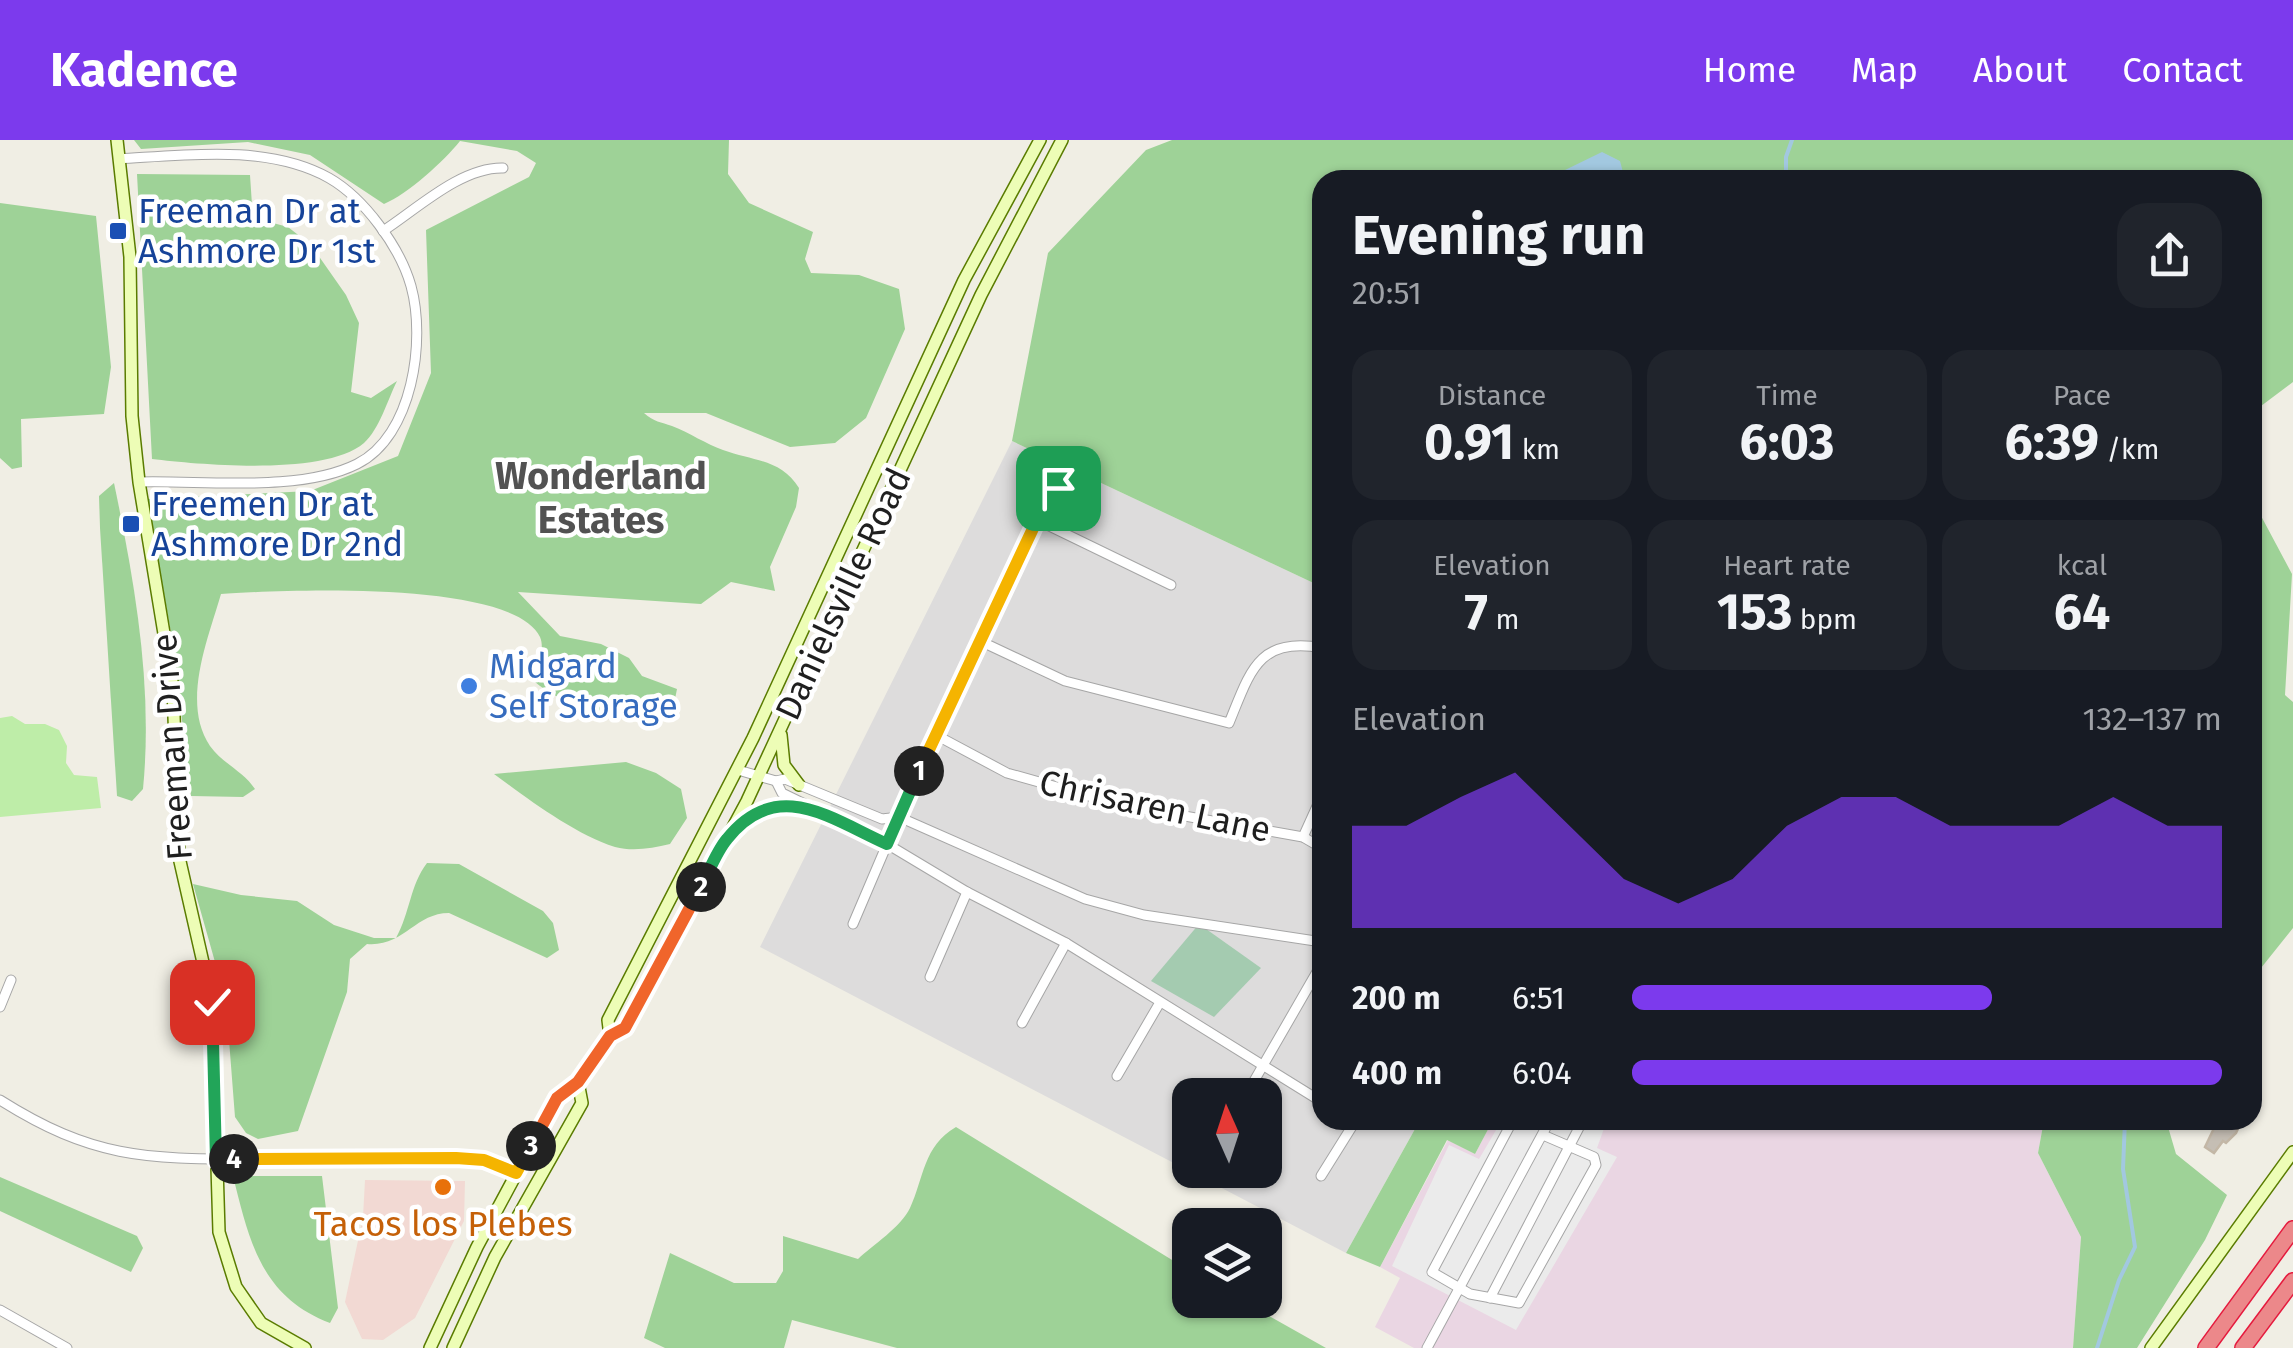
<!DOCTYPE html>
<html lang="en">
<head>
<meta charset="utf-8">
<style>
	body { margin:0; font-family:"Fira Sans",sans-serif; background:#20242c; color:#f1f3f6; height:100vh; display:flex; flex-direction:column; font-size:38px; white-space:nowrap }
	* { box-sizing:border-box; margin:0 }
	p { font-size:32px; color:#9ea1a6 }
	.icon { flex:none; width:55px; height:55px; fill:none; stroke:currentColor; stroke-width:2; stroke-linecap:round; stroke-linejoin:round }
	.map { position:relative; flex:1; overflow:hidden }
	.panel { position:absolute; left:1312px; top:30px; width:950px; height:960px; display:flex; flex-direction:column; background:#171b24; border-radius:30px; box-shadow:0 2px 8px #0004 }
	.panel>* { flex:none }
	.needle { width:65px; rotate:357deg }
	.buttons { position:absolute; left:1172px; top:938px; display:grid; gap:20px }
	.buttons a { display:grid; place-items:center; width:110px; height:110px; border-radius:20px; background:#171b24; box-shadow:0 2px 8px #0004; font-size:50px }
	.pin { position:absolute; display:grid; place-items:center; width:85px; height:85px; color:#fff; margin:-42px; border-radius:20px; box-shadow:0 5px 15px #0006 }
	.km { position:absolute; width:50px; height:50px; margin:-25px; border-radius:50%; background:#222; color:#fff; font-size:28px; line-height:50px; text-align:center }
	.round { display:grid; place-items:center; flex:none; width:105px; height:105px; border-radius:30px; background:#20242c }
	.overview { display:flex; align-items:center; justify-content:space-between; height:170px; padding:0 40px }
	h1 { font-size:55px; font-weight:700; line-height:75px }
	.figures { display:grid; grid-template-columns:repeat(3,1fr); gap:15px; height:170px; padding:10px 40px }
	.figures div { display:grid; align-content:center; border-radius:25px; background:#20242c; text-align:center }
	.figures b { font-size:50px; font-weight:700 }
	.figures small { font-size:28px; font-weight:400 }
	.figures p { font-size:28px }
	.chart { height:280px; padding:20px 40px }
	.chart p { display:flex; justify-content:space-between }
	.chart svg { width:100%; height:180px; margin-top:10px; fill:#7c3aed; opacity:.7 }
	ul { padding:0 40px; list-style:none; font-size:32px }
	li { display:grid; grid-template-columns:160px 120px 1fr; align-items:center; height:75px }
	li i { height:25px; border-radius:12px; background:#7c3aed }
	header { display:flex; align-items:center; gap:60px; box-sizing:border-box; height:140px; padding:0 50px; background:#7c3aed; color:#fff }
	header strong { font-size:48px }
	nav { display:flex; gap:55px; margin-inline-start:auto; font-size:35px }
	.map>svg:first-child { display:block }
</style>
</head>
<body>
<header>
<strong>Kadence</strong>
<nav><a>Home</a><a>Map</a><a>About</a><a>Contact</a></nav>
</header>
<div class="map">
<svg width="2293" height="1208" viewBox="0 0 2293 1208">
	<rect width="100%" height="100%" fill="#f0eee4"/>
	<path fill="#dddcdc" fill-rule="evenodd" d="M1012,301L1322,447V980H1420L1346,1113L760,807ZM1190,955H1265V1030H1190Z"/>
	<path fill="#f2d9d3" d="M365,1040L465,1041L464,1081L415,1178L383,1200L362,1199L345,1162L363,1077Z"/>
	<path fill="#ead6e3" d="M1493,980H2044L2038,1013L2081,1097L2073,1208H1414L1375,1187L1400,1138L1380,1127L1448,1000L1475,1014Z"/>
	<path fill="#beeda8" d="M12,576L25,584H45L59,590L67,606L66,623L74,635L97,637L101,668L0,677V578Z"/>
	<g fill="#9ed297">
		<path d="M134,0H729L728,34L749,63L813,92L805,119L811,133L859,135L899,149L905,189L866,278L835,303L790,307L706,273H644C654,282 661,282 672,286C690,293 706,304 723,310C753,321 781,319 799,348L796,367L770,427L775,451L731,442L701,464L518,452L560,496L601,504L629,518L642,536L677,549L674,564C666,569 655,578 646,579C615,582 558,562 535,542C535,528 546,511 540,497C513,439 279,450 221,454C208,499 181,563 210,606C222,623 243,631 255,649L243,657L191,656L173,504L147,359L310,351L398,316L431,233L426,90L529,37L536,23L517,11L460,1C444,21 408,54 384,64L310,15L248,2L141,9Z"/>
		<path d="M1172,0H2293V242L2253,272L2252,40H1322V447L1012,301L1048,113L1146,10Z"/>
		<path d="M137,34L250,35L252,65L258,79L288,87L311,105L346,155L359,183L351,252L371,258L397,241C388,259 379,290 364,303C325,336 203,325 152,319Z"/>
		<path d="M0,63L96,76L111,227L104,274L21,279L22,327L12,329L0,318Z"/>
		<path d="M114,343C135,444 153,546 143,649L132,661L117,656L100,388L99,356Z"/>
		<path d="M2252,359L2292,434L2285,555L2293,562V788L2253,838Z"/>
		<path d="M626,622L656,633L681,649L687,678L670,704C652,708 634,712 615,707C574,694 528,659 494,634Z"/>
		<path d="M427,723L459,724L543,771L553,783L559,810L547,818L449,773C415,773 404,807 367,804L350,819L347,852L298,991L258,999L246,993L235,977L226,861L193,744L241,755L297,761L334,785L374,798H396C410,773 410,745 427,723Z"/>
		<path d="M1420,980H1493L1475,1014L1447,1000L1380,1127L1346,1113Z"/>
		<path d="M2044,980H2166L2176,1014L2227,1055L2205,1100L2137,1208H2073L2081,1097L2038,1013Z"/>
		<path d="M956,987L1190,1131V1160H1241L1326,1208H897L792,1180L784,1208H665L644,1198L670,1113L734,1143H776L783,1131V1096L858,1119C873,1105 901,1087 910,1068C924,1038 923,1006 956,987Z"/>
		<path d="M233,1036H322L338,1168L330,1183C261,1157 249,1100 233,1036Z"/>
		<path d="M0,1037L137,1096L143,1108L131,1132L0,1071Z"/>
	</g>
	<path fill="#a4cbb0" d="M1199,784L1261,828L1214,877L1151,841Z"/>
	<path fill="#ebebeb" d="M1502,980H1607L1597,1008L1617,1017L1516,1190L1392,1126L1449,1005L1479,1019Z"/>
	<path fill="#a2c8e0" d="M1602,12L1620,21L1625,40H1519L1563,31Z"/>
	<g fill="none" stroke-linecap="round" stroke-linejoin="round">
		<g stroke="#a2c8e0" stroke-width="4">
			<path d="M1786,40V17L1792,0"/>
			<path d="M2097,1208L2119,1140L2135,1107L2123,1029L2125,980"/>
		</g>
	</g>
	<path fill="#c5beb4" stroke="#c3b7a6" stroke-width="2.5" d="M2218,980H2242L2236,993L2226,1003L2223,1001L2214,1013L2205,1007Z"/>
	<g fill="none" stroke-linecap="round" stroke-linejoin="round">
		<g stroke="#a6a6a6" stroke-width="11">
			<g id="street">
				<path d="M119,19C186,15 268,4 329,38C364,58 400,107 411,146C426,200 413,296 357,324C299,353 203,340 139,342"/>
				<path d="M383,91C417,69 461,27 503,28"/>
				<path d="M1037,380L1171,445"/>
				<path d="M980,501L1065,541L1229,583C1250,532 1258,496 1322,508"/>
				<path d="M934,594L1007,633L1117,664L1303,697L1322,708"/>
				<path d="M738,630L776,641L785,639L882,679L899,677L1085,759L1144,775L1322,802"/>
				<path d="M776,641L782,653L887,704L967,752L1066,803L1322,962"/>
				<path d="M1303,697L1322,655"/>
				<path d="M853,784L934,594L1037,380L1058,348"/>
				<path d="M930,837L967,752"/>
				<path d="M0,867L11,840"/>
				<path d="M1022,883L1066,803"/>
				<path d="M1117,936L1159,864"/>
				<path d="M1246,955L1322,823"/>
				<path d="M0,960C92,1018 144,1019 249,1019C280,1019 311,1022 341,1021C400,1018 461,1010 516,1033"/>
				<path d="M1513,980L1432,1132L1470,1154L1519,1163L1596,1025L1594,1017L1543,995"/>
				<path d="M1321,1036L1356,980"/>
				<path d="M1490,1158L1583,980"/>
				<path d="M0,1170L67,1208"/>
				<path d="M1427,1208L1550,980"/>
			</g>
		</g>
		<g stroke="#5a7c00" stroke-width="14">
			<g id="secondary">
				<path d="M117,0L130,117L132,276L139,342L173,548L179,717L212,862L219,1092L236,1147L261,1183L305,1208"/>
				<path d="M781,595L784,625L799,645"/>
				<path d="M734,693L768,667H810"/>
				<path d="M610,896L608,880L753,598L964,140L1040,0"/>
				<path d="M430,1208L477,1107L557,958L578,942L610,896L625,888L747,661L981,155L1062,0"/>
				<path d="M453,1208L495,1117L582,963L578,942"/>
				<path d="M2151,1208L2293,1012"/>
			</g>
		</g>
		<g stroke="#e51b3e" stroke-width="18">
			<g id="highway">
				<path d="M2206,1208L2293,1089"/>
				<path d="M2243,1208L2293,1141"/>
			</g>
		</g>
		<use href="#street" stroke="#fff" stroke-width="9"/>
		<use href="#secondary" stroke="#edfdb6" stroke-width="11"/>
		<use href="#highway" stroke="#ec888a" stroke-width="15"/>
	</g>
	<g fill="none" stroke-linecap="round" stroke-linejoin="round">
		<g stroke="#fff" stroke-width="20">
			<path id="split-1" d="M919,631L1037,380L1058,348"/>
		</g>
		<g stroke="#fff" stroke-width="20">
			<path id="split-2" d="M701,747C709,732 716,712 727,699C777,636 831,679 887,704L919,631"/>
		</g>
		<g stroke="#fff" stroke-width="20">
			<path id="split-3" d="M531,1006L557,958L578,942L610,896L625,888L701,747"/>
		</g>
		<g stroke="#fff" stroke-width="20">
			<path id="split-4" d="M234,1019L456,1018L484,1020L516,1033L531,1006"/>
		</g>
		<g stroke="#fff" stroke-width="20">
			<path id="split-5" d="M212,862L216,1020L234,1019"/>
		</g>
		<use href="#split-1" stroke="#f5b400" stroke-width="12"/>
		<use href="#split-2" stroke="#22a559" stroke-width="12"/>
		<use href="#split-3" stroke="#f0652b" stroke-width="12"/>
		<use href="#split-4" stroke="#f5b400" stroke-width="12"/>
		<use href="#split-5" stroke="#22a559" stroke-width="12"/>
	</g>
	<g fill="#1a4fb4" stroke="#fff" stroke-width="4">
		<rect x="108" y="81" width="20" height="20" rx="5"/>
		<rect x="121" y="374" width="20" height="20" rx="5"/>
	</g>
	<circle fill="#3f7fe0" stroke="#fff" stroke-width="4" cx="469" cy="546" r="10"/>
	<circle fill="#e8710a" stroke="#fff" stroke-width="4" cx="443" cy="1047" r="10"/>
	<g text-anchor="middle" stroke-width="9" stroke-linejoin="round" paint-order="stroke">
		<g font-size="35" fill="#164399" stroke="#fff" text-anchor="start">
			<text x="138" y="83">Freeman Dr at<tspan x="138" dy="40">Ashmore Dr 1st</tspan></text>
			<text x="151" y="376">Freemen Dr at<tspan x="151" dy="40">Ashmore Dr 2nd</tspan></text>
		</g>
		<g font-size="35" fill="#1f1f1f" stroke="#fff">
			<text transform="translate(843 454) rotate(-65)" y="12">Danielsville Road</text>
			<text transform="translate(172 607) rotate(-94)" y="12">Freeman Drive</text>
			<text transform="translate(1155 666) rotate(12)" y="12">Chrisaren Lane</text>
		</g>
		<g font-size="35" fill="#366cbe" stroke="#fff" text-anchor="start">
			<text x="489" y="538">Midgard<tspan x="489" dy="40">Self Storage</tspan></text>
		</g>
		<g font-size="35" fill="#c56008" stroke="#fff">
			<text x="443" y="1096">Tacos los Plebes</text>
		</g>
		<g font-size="38" font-weight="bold" fill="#525252" stroke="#fff">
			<text x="601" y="349">Wonderland<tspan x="601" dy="44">Estates</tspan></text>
		</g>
	</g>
</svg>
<div class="buttons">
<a><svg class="needle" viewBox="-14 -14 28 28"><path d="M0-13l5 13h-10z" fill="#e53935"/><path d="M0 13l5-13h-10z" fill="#9ea1a6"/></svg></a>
<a><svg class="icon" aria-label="layers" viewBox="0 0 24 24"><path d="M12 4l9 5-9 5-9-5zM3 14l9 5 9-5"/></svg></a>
</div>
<div class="pin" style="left:1058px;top:348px;background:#1e9e55"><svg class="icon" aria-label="arrive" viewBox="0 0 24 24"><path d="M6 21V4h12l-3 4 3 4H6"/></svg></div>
<div class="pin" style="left:212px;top:862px;background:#d93025"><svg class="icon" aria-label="check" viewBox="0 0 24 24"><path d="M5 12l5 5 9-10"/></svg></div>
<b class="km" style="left:919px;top:631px">1</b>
<b class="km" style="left:701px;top:747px">2</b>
<b class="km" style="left:531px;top:1006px">3</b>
<b class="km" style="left:234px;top:1019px">4</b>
<section class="panel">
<div class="overview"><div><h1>Evening run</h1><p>20:51</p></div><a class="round"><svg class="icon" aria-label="share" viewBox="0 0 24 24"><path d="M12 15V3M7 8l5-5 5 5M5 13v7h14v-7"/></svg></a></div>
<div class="figures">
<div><p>Distance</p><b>0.91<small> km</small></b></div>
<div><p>Time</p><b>6:03</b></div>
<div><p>Pace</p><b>6:39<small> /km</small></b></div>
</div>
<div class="figures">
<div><p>Elevation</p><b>7<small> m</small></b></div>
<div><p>Heart rate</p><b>153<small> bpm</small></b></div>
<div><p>kcal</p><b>64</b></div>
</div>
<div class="chart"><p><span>Elevation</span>132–137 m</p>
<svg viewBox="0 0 160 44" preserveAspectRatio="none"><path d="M0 44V19L10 19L20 12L30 6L40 19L50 32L60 38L70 32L80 19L90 12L100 12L110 19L120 19L130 19L140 12L150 19L160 19V44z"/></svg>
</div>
<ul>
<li><b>200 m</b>6:51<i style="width:61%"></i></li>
<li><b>400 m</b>6:04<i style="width:100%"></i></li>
</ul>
</section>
</div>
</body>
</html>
